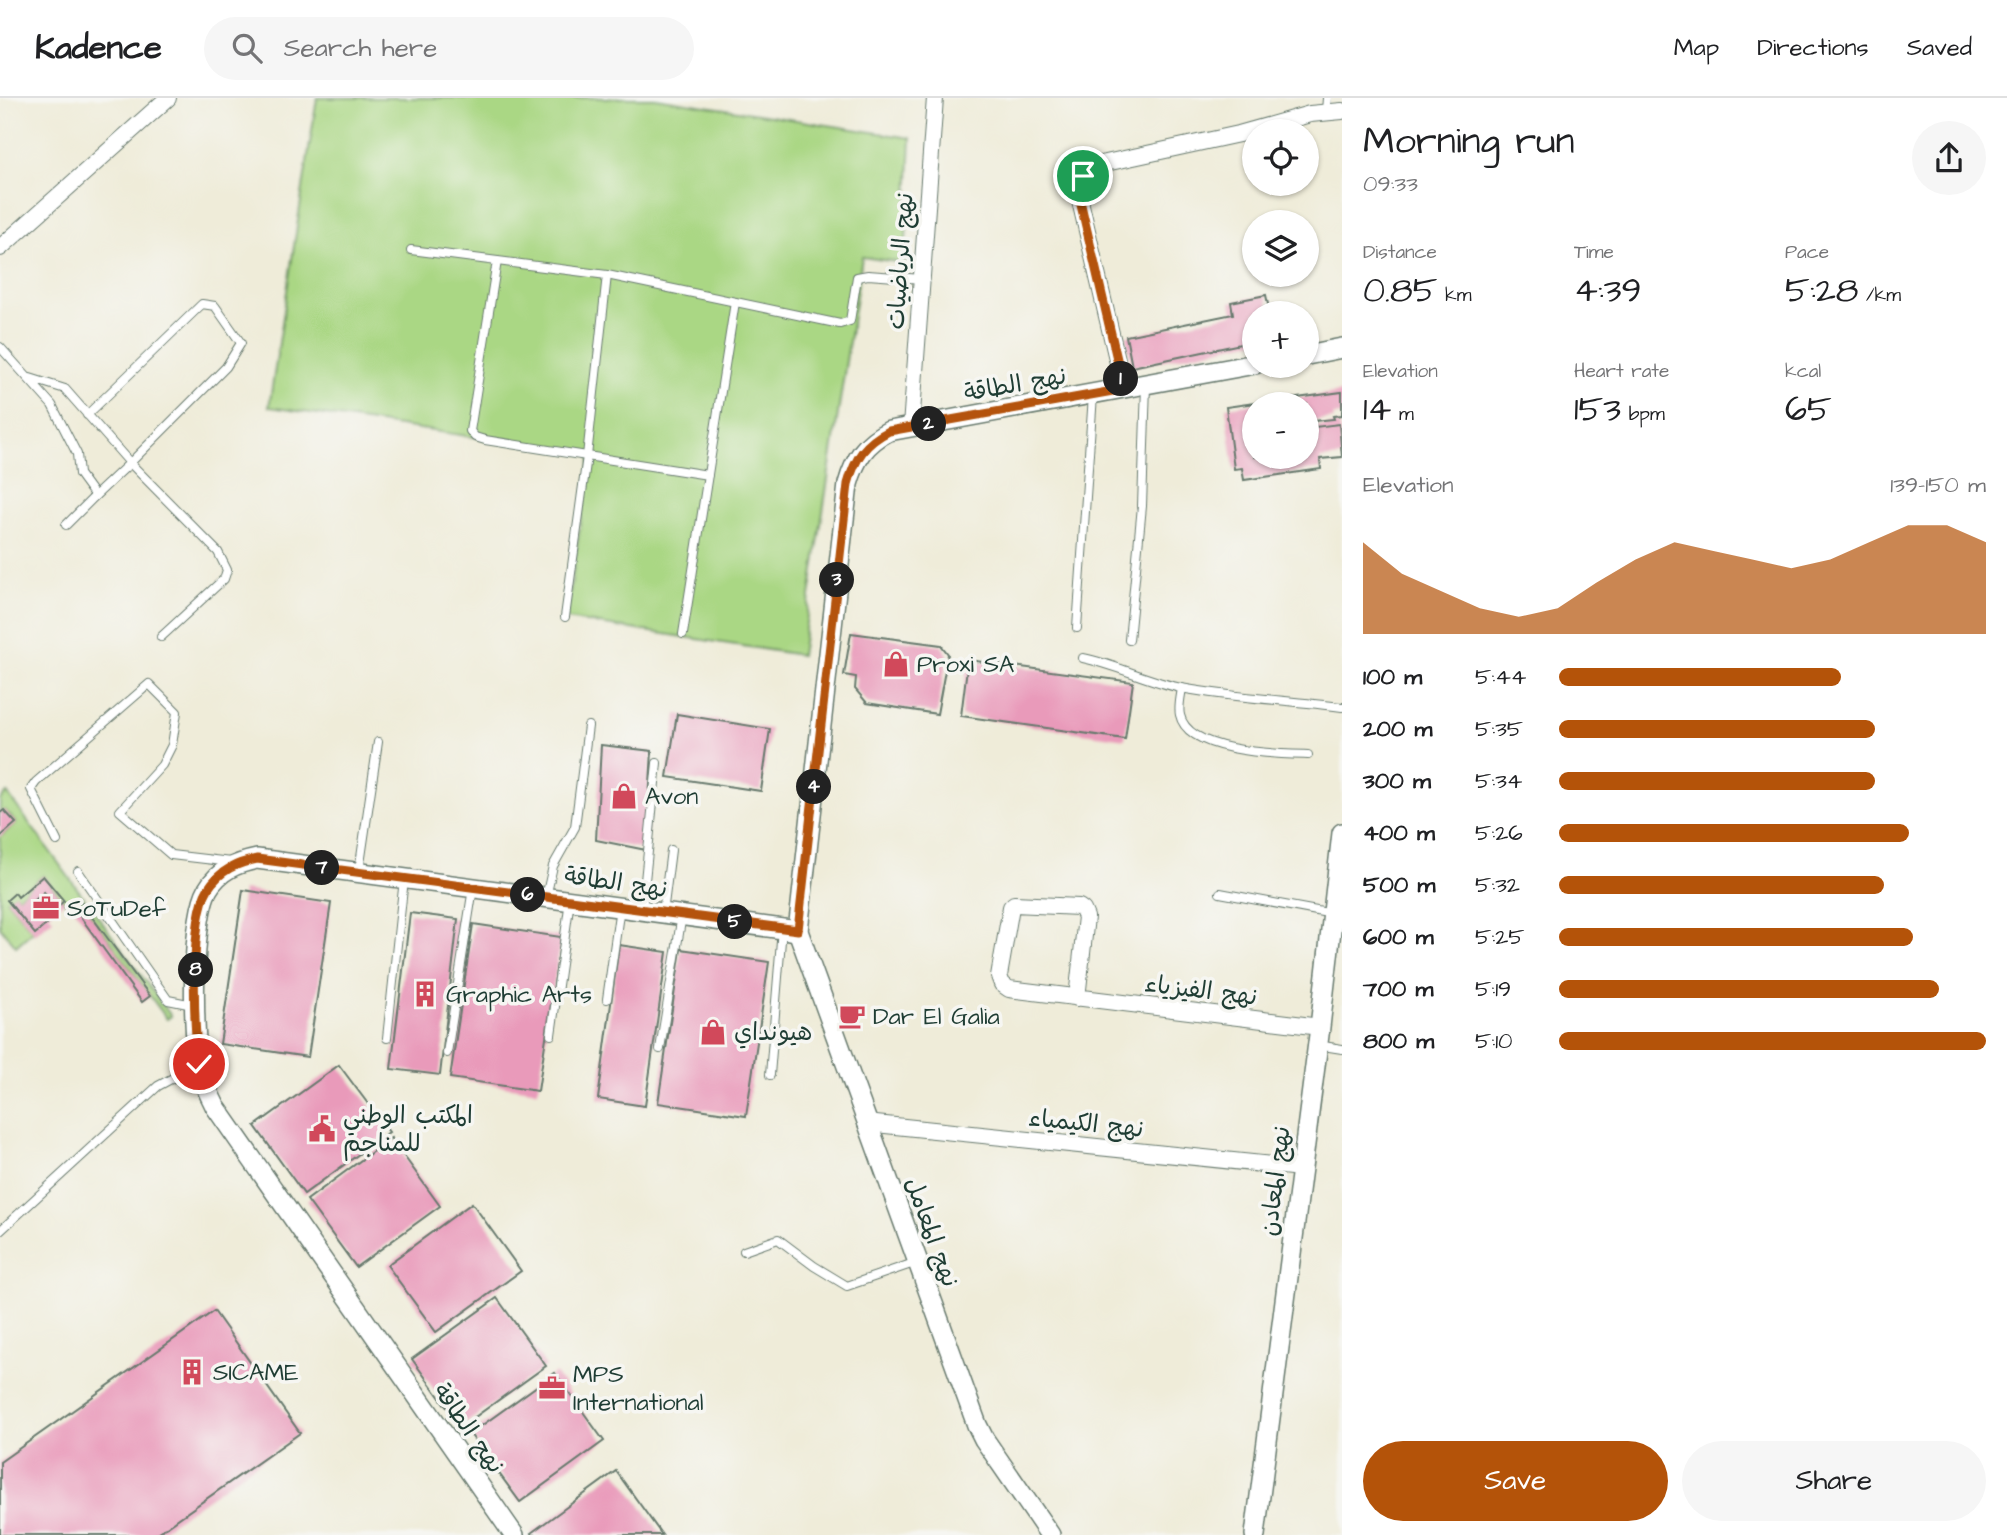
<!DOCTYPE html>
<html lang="en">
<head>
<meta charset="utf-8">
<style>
	body { margin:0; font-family:"Architects Daughter","Playpen Sans Arabic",sans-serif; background:#f6f6f6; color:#202124; height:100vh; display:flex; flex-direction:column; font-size:26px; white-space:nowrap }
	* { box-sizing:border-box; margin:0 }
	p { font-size:23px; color:#757577 }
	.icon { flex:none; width:38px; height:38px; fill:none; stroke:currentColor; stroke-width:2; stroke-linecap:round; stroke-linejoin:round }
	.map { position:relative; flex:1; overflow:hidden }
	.panel { display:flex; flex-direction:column; background:#fff; width:665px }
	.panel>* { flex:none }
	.fabs { position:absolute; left:1242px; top:21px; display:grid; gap:14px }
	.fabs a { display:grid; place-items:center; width:77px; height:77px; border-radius:50%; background:#fff; box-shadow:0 2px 5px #0004; font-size:35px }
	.pin { position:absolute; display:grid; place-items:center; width:60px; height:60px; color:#fff; margin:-30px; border:4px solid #fff; border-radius:50%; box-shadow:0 2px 7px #0007 }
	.km { position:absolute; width:35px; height:35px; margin:-18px; border-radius:50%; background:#222; color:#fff; font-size:19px; line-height:35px; text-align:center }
	.round { display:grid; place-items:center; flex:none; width:74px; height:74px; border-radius:37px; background:#f6f6f6 }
	.headline { display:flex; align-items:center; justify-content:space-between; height:119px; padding:0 21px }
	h1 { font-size:38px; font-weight:600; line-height:52px }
	.stats { display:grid; grid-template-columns:repeat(3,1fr); gap:10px; height:119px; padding:7px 21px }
	.stats div { display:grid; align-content:center }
	.stats b { font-size:35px; font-weight:600 }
	.stats small { font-size:19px; font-weight:400 }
	.stats p { font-size:19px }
	.chart { height:196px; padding:14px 21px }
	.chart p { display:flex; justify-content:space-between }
	.chart svg { width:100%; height:126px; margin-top:7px; fill:#b45309; opacity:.7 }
	.cta { display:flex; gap:14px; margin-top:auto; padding:14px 21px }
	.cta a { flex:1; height:80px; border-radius:42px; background:#b45309; color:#fff; font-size:28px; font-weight:600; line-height:80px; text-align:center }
	.cta a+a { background:#f6f6f6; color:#202124 }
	ul { padding:0 21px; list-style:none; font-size:23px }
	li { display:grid; grid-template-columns:112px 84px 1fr; align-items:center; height:52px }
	li i { height:18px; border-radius:9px; background:#b45309 }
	header { display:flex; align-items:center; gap:42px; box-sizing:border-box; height:98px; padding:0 35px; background:#fff; border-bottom:2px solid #e0e0e0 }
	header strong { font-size:33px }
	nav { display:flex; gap:38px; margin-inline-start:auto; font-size:24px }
	.search { width:490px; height:63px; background:#f6f6f6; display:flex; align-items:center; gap:18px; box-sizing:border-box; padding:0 24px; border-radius:38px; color:#757577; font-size:26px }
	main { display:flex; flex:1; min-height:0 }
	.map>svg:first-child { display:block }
</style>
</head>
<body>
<header>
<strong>Kadence</strong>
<div class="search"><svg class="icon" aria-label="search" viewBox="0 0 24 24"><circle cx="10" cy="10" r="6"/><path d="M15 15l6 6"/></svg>Search here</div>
<nav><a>Map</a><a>Directions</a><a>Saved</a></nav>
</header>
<main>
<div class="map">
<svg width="1342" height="1437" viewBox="0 0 1342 1437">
	<rect width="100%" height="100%" fill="#f6f6f2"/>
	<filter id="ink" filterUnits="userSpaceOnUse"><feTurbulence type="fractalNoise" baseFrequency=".0143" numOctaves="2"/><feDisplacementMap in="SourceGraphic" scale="14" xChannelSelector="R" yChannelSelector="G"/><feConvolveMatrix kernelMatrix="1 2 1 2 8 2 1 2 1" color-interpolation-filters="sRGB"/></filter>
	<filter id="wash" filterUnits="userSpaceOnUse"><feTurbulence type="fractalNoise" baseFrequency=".00686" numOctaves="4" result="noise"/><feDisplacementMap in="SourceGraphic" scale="28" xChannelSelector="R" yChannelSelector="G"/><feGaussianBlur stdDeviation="1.57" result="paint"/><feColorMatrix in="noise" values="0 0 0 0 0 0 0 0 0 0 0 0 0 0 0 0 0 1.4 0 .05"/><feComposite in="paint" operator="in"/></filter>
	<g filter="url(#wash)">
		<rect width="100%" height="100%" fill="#efecd9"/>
		<g fill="#aad784" stroke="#648a5c" stroke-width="2">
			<path d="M317,0H655L911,40L905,165L862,159L801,557L566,521L591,356L269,309Z"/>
			<path d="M7,695L171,918L167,921L82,805L74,810L64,803L43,778L18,799L15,796L7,802L33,833L16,848L0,829V739L16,725L5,712L0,715V702Z"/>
		</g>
		<g id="blocks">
			<g fill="#e99aba" fill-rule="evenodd">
				<path d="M1266,197L1269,211L1255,215V243L1132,269L1126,238L1233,216L1231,204Z"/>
				<path d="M1342,294V317L1333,318L1334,321L1314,323L1315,329L1339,326L1342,359L1320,361L1321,371L1244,382L1242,370L1234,371L1226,309L1255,305V359H1307V306L1261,305Z"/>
				<path d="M851,535L941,547L948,556L937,616L867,605L855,591L856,579L844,577Z"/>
				<path d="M968,562L1133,584L1125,641L961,618Z"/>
				<path d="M677,616L770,631L761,693L667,679Z"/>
				<path d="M601,647L652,653L646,752L596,742Z"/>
				<path d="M4,712L16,725L0,739V715Z"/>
				<path d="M43,778L64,803L49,816L53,821L35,836L7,802L15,795L18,799ZM44,794L50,801L41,809L35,802Z"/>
				<path d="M243,792L331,805L308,959L220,946Z"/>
				<path d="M81,804L150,898L142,904L74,810Z"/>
				<path d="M410,815L458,821L440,977L391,971Z"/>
				<path d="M473,826L561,839L538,993L450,980Z"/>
				<path d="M619,847L667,854L645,1008L598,1001Z"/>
				<path d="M681,851L769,864L746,1018L658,1005Z"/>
				<path d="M339,967L389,1034L304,1096L255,1028Z"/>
				<path d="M391,1040L440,1108L356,1169L307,1102Z"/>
				<path d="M472,1105L521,1173L436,1234L387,1167Z"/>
				<path d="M497,1200L546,1268L461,1329L412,1261Z"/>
				<path d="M214,1213L300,1335L155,1437H0V1364Z"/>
				<path d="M555,1275L604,1343L520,1404L470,1336Z"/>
				<path d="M616,1373L662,1437H533L531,1435Z"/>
			</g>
		</g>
	</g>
	<g filter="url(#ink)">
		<use href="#blocks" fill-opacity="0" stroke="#687a6e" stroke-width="2"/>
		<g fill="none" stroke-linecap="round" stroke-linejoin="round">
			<g stroke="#687a6e" stroke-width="10">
				<g id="service">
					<path d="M1326,13L1327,0"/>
					<path d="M411,152L607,177L840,226L850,223L857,179L868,177L922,181"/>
					<path d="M497,163L470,333L475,339L485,342L708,377"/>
					<path d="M0,249L52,307L77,356L79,376L95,398L130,365L218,454L227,472L224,481L161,539"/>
					<path d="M30,280L65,291L130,365L226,269L241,245L215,208L202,206L87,317"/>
					<path d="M66,427L95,398"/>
					<path d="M565,519L587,358L607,177"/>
					<path d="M1077,530L1093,297"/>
					<path d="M683,536L735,204"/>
					<path d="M1129,542L1142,408L1146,287"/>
					<path d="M1083,560C1117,567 1147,583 1181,590C1233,600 1289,602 1342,609"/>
					<path d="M1182,590C1181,598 1178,609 1180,617C1188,655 1278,656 1308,657"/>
					<path d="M57,743L31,691L36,684L149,586L177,614L172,647L162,667L120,713L171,757L231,764"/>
					<path d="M78,773L168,902L193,907"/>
					<path d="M359,773L378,644"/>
					<path d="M1220,795L1333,816"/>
					<path d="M546,799L553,768L575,729L588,628"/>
					<path d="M642,812L657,665"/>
					<path d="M663,815L671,752"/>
					<path d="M607,901L620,809"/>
					<path d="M551,937L570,802"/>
					<path d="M387,940L404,781"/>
					<path d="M1317,947L1342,951"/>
					<path d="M660,951L682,817"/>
					<path d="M447,955L473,790"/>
					<path d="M770,977L782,830"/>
					<path d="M0,1133L158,988L197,967"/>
					<path d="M744,1153L778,1141L814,1168L847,1188L917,1164"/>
				</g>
			</g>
			<g stroke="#687a6e" stroke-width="18">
				<g id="minor">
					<path d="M0,150L168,0"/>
					<path d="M1124,291L1081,107C1079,90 1080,80 1092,68L1239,36L1310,16L1342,13"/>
					<path d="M911,329L935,0"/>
					<path d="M1077,900L1086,819L1083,812L1079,809L1014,806L1011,809L999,878L1002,886L1009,891L1320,929"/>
					<path d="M866,1025L1301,1070"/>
				</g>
			</g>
			<g stroke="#687a6e" stroke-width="22">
				<g id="tertiary">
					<path d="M1307,257L1342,250"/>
					<path d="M514,1437L215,1008C210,997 203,985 200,973C192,939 191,820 208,791C219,772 237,765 257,761L798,833"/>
					<path d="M1050,1437L984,1341L977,1327L798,833L848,386C855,361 865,345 889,333L1255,266"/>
					<path d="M1255,1437L1320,929L1342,735"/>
				</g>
			</g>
			<use href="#service" stroke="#fff" stroke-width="8"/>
			<use href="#minor" stroke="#fff" stroke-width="16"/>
			<use href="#tertiary" stroke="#fff" stroke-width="19"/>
		</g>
	</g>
	<g fill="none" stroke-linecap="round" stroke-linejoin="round" filter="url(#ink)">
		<g stroke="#fff" stroke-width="14">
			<path id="route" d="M199,966C193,930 190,820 208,791C220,772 237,765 257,761L798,832L848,386C855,360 865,345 889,333L1124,291L1081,107L1079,92L1083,78"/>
		</g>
		<use href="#route" stroke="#b45309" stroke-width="9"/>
	</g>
	<defs>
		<g id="shop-bare" transform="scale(2.1)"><path d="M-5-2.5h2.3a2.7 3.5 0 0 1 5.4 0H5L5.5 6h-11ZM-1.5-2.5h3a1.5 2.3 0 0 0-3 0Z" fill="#d1495b" stroke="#f6f6f2" stroke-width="2.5" paint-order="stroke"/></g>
		<g id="office-bare" transform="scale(2.1)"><path d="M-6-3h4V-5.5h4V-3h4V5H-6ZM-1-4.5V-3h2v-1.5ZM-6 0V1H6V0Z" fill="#d1495b" stroke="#f6f6f2" stroke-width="2.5" paint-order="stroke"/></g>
		<g id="building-bare" transform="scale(2.1)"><path d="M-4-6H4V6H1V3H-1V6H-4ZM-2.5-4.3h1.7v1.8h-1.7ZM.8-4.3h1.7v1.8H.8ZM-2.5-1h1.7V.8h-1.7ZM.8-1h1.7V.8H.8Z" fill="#d1495b" stroke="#f6f6f2" stroke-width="2.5" paint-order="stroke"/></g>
		<g id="cafe-bare" transform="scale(2.1)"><path d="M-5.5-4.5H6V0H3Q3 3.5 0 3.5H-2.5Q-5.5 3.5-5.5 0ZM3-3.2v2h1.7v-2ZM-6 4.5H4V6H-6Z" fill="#d1495b" stroke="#f6f6f2" stroke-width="2.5" paint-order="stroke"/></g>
		<g id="civic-bare" transform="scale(2.1)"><path d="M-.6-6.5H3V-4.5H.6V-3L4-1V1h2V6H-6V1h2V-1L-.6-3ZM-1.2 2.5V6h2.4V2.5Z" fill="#d1495b" stroke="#f6f6f2" stroke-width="2.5" paint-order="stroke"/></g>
	</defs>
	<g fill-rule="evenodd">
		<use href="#shop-bare" x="896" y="566"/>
		<use href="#shop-bare" x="624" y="698"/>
		<use href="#office-bare" x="46" y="810"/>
		<use href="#building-bare" x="425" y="896"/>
		<use href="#cafe-bare" x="852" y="918"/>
		<use href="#shop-bare" x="713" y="934"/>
		<use href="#civic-bare" x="322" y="1031"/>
		<use href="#building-bare" x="192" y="1274"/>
		<use href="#office-bare" x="552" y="1290"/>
	</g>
	<g text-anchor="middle" stroke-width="7" stroke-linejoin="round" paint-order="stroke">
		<g font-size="24" fill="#1f3d34" stroke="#f6f6f2">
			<text transform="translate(900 163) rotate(-86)" y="8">نهج الرياضيات</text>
			<text transform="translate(1015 286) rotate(-10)" y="8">نهج الطاقة</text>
			<text transform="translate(616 784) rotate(8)" y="8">نهج الطاقة</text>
			<text transform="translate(1201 892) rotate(7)" y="8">نهج الفيزياء</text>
			<text transform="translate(1086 1025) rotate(6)" y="8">نهج الكيمياء</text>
			<text transform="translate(1275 1083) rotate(-83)" y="8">نهج المعادن</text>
			<text transform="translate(932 1134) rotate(70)" y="8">نهج المعامل</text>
			<text transform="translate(469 1330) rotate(55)" y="8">نهج الطاقة</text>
		</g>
		<g font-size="24" fill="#1f3d34" stroke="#f6f6f2" text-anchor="start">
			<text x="917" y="574">Proxi SA</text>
			<text x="645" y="706">Avon</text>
			<text x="67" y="818">SoTuDef</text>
			<text x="446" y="904">Graphic Arts</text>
			<text x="873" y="926">Dar El Galia</text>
			<text x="734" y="942">هيونداي</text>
			<text x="343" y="1025">المكتب الوطني<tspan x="343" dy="28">للمناجم</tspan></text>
			<text x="213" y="1282">SICAME</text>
			<text x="573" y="1284">MPS<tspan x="573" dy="28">International</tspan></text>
		</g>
	</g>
</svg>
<div class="fabs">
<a><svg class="icon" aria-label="locate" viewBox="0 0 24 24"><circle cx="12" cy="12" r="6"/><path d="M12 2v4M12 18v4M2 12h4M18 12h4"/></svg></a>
<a><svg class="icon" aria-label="layers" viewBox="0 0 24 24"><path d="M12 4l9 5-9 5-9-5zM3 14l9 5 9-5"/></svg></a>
<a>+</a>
<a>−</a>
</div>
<div class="pin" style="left:1083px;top:78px;background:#1e9e55"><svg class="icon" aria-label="arrive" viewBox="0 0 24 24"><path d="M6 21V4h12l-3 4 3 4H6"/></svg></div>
<div class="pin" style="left:199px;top:966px;background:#d93025"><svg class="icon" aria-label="check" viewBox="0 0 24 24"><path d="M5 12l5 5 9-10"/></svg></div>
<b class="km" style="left:1121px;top:281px">1</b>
<b class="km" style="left:929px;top:326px">2</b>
<b class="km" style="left:837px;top:482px">3</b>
<b class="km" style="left:814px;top:689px">4</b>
<b class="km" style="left:735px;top:824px">5</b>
<b class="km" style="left:528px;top:797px">6</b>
<b class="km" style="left:322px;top:770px">7</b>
<b class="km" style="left:196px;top:872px">8</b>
</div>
<section class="panel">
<div class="headline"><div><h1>Morning run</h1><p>09:33</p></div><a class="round"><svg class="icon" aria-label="share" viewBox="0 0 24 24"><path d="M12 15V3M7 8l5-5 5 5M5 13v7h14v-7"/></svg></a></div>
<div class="stats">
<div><p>Distance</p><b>0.85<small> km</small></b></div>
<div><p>Time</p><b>4:39</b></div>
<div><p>Pace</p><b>5:28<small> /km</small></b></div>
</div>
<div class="stats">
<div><p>Elevation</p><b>14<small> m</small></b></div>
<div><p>Heart rate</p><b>153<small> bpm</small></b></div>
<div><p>kcal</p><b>65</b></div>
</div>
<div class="chart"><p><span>Elevation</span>139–150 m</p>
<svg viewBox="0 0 160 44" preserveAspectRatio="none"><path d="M0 44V12L10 23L20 29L30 35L40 38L50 35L60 26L70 18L80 12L90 15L100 18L110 21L120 18L130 12L140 6L150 6L160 12V44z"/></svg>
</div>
<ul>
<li><b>100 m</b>5:44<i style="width:66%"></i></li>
<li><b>200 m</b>5:35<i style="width:74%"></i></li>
<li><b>300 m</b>5:34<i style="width:74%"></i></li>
<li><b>400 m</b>5:26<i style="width:82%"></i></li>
<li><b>500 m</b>5:32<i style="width:76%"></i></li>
<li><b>600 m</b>5:25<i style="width:83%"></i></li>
<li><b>700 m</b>5:19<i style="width:89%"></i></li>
<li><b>800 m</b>5:10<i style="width:100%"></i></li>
</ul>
<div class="cta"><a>Save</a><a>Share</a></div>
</section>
</main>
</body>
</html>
